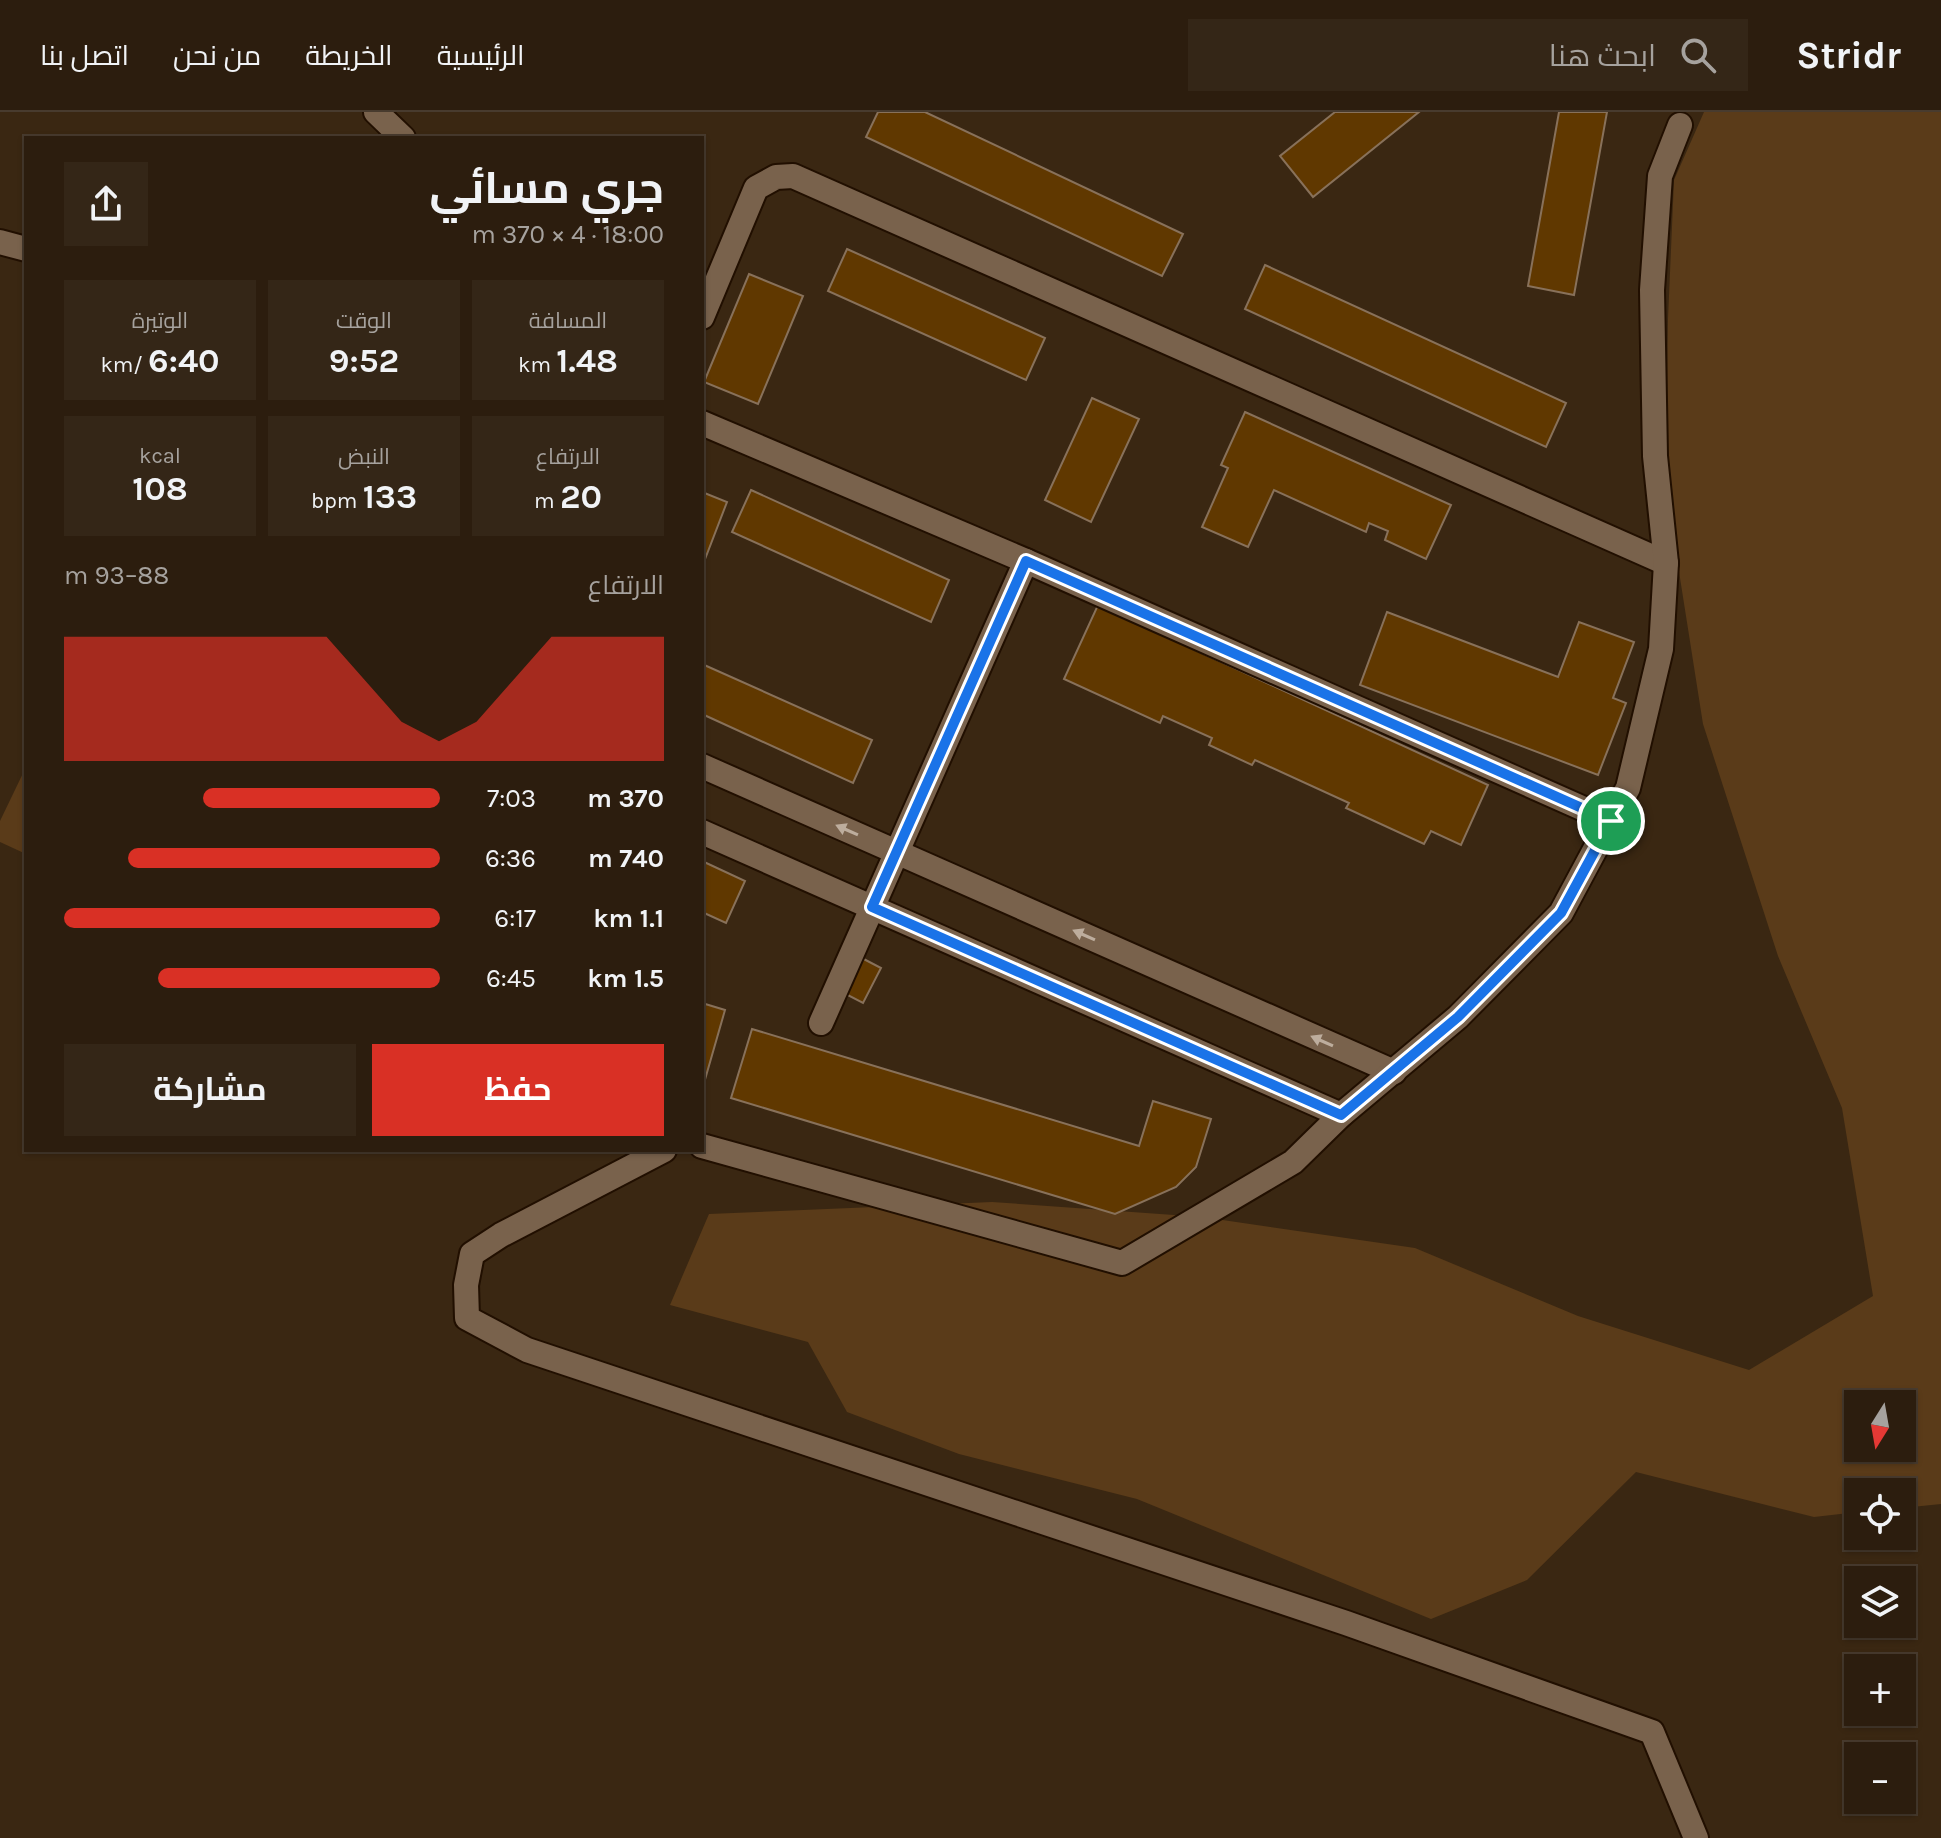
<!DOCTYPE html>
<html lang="ar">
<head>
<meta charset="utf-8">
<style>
	body { margin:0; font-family:Karla,Cairo,sans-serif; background:#342617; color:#f1f3f6; direction:rtl; height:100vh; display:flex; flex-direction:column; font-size:30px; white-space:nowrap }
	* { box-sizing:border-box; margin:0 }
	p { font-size:26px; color:#a6a29e }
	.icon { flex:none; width:44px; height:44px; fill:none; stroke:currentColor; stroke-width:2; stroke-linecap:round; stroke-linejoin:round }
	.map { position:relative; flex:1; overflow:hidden; direction:ltr }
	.sheet { position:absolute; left:24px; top:24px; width:680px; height:1016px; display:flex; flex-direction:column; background:#2c1d0e; border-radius:0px; box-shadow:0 2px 6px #0004,0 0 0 2px #483b2e; direction:rtl }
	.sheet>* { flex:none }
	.needle { width:52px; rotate:191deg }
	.buttons { position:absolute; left:1844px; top:1278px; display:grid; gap:16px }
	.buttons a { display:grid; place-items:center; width:72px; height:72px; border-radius:0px; background:#2c1d0e; box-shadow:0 2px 6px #0004,0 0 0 2px #483b2e; font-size:40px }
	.pin { position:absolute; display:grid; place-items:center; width:68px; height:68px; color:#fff; margin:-34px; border:4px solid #fff; border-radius:50%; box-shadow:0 2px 8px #0007 }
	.round { display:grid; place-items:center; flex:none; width:84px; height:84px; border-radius:0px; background:#342617 }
	.head { display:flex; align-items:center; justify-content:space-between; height:136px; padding:0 40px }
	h1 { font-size:44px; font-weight:700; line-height:60px }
	.stats { display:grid; grid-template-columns:repeat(3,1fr); gap:12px; height:136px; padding:8px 40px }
	.stats div { display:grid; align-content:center; border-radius:0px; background:#342617; text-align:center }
	.stats b { font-size:34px; font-weight:700 }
	.stats small { font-size:22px; font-weight:400 }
	.stats p { font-size:22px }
	.chart { height:224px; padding:16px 40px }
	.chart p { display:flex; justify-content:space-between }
	.chart svg { width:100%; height:144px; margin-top:8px; fill:#d93025; opacity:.7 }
	.cta { display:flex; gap:16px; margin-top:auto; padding:16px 40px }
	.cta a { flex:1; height:92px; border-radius:0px; background:#d93025; color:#fff; font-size:32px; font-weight:700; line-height:92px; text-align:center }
	.cta a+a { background:#342617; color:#f1f3f6 }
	ul { padding:0 40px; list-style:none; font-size:26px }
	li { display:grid; grid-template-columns:128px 96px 1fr; align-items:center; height:60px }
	li i { height:20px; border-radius:10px; background:#d93025 }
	header { display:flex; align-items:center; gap:48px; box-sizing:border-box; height:112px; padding:0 40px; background:#2c1d0e; border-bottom:2px solid #483b2e }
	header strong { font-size:38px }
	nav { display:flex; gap:44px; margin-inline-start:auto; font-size:28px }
	.search { width:560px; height:72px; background:#342617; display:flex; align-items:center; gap:20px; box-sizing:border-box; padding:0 28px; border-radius:0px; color:#a6a29e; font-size:30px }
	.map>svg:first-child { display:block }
</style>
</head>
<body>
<header>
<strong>Stridr</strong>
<div class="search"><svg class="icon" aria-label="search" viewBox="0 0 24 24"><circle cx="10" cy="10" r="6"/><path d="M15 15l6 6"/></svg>ابحث هنا</div>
<nav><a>الرئيسية</a><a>الخريطة</a><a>من نحن</a><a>اتصل بنا</a></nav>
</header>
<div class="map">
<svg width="1941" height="1726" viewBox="0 0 1941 1726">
	<rect width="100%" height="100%" fill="#3a2712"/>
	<g fill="#5a3b19" fill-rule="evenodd">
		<path d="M1704,0H1941V1392L1902,1396V1380H1858V1400L1814,1405L1636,1360L1527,1468L1431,1507L1137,1387L959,1342L847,1300L808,1230L670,1193L709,1102L992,1090L1202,1105L1415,1136L1578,1204L1749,1258L1873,1184L1842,996L1778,844L1703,612L1666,377L1668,207L1674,68ZM1858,1292H1902V1336H1858Z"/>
		<path d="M26,655V742L0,730V709Z"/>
	</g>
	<g fill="#603800" stroke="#88715a" stroke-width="2">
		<path d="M878,0H925L1183,122L1162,164L866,25Z"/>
		<path d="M1335,0H1419L1313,85L1280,44Z"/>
		<path d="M1559,0H1607L1574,183L1528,174Z"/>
		<path d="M847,137L1045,226L1026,268L828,179Z"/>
		<path d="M1265,153L1566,291L1546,335L1245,197Z"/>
		<path d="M749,162L803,184L758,292L704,270Z"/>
		<path d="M1092,286L1139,307L1091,410L1045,388Z"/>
		<path d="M1245,300L1451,393L1426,447L1385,428L1388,419L1369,411L1366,420L1274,378L1248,435L1202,415L1228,356L1221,353Z"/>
		<path d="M751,378L949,468L931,510L732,420Z"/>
		<path d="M702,380L727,390L702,455Z"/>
		<path d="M1098,493L1488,673L1461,733L1431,719L1424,732L1346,696L1349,691L1255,648L1252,653L1209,633L1212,626L1163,604L1160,611L1064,567Z"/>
		<path d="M1387,500L1558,565L1579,510L1634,530L1613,586L1626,591L1598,663L1360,573Z"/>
		<path d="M702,552L872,628L853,671L702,602Z"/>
		<path d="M702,749L745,769L726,811L702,800Z"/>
		<path d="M856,843L881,856L863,891L838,878Z"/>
		<path d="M702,891L725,898L702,978Z"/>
		<path d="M752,917L1139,1034L1153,989L1211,1007L1196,1055L1176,1075L1115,1102L731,986Z"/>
	</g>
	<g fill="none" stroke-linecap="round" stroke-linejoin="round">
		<g stroke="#210f00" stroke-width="28">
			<g id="street">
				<path d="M376,0L403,26"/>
				<path d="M0,130L26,137"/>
				<path d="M702,205L756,76L776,65L793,64L1666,451"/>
				<path d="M702,311L1026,449L1611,709"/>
				<path d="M702,654L1394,960"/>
				<path d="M702,720L1341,1003"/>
				<path d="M821,911L1026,449"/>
				<path d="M702,1034L1122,1151L1293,1050L1341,1003L1458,905L1561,801L1628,676L1661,537L1666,451L1655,344L1652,178L1660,64L1680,13"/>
				<path d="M664,1038L501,1123L472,1142L466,1173L467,1206L527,1238L1346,1511L1652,1620L1696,1726"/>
			</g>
		</g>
		<use href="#street" stroke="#79624c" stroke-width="24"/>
	</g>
	<defs><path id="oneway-solid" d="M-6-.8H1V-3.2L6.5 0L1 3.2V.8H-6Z" transform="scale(2)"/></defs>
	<g fill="#bdad9d">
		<use href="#oneway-solid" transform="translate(847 718) rotate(-156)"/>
		<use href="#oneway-solid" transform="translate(1084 823) rotate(-156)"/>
		<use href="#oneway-solid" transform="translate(1322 929) rotate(-156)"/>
	</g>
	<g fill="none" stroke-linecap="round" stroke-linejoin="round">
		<g stroke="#fff" stroke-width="16">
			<path id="route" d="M1026,449L1611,709L1561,801L1458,905L1341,1003L872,795Z"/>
		</g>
		<use href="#route" stroke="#1a73e8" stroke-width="10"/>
	</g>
</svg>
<div class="buttons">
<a><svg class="needle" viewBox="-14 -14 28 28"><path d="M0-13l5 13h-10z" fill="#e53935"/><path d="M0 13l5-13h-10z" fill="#a6a29e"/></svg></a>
<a><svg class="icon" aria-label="locate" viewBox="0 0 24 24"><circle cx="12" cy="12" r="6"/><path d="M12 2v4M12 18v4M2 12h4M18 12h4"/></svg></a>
<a><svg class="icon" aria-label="layers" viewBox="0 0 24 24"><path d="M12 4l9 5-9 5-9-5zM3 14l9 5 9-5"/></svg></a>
<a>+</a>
<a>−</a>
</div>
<div class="pin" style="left:1611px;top:709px;background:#1e9e55"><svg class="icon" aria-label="arrive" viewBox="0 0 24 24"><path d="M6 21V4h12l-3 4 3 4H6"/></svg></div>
<section class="sheet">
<div class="head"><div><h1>جري مسائي</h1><p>18:00 · 4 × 370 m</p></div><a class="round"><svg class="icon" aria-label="share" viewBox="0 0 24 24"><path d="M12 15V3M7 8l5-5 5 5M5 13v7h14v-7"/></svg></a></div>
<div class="stats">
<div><p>المسافة</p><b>1.48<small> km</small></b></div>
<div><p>الوقت</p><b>9:52</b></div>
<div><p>الوتيرة</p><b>6:40<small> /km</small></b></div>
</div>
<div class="stats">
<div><p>الارتفاع</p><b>20<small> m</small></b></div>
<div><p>النبض</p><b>133<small> bpm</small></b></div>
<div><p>kcal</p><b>108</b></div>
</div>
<div class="chart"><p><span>الارتفاع</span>88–93 m</p>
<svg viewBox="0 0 160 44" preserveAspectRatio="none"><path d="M0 44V6L10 6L20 6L30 6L40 6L50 6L60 6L70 6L80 19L90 32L100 38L110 32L120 19L130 6L140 6L150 6L160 6V44z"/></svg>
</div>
<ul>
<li><b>370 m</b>7:03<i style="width:63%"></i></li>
<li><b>740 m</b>6:36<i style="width:83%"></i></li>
<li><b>1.1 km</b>6:17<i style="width:100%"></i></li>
<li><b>1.5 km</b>6:45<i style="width:75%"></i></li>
</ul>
<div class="cta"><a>حفظ</a><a>مشاركة</a></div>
</section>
</div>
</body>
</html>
